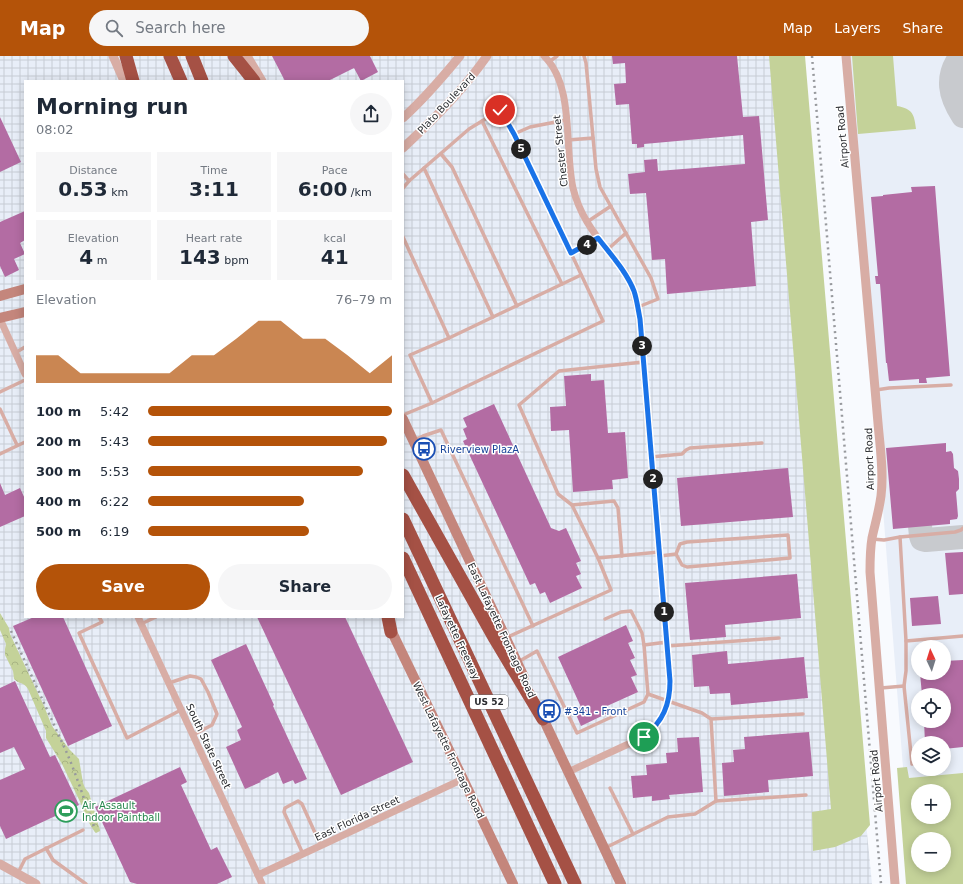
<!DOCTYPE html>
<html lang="en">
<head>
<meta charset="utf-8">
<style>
	body { margin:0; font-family:"DejaVu Sans",sans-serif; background:#f6f6f7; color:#1f2937; height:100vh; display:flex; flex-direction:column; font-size:15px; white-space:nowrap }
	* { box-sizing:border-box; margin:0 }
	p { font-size:13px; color:#747a83 }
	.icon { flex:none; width:22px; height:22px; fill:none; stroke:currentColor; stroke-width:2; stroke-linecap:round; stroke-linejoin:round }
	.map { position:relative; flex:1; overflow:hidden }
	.details { position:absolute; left:24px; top:24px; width:380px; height:538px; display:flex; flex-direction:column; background:#fff; border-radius:0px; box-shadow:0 2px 10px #0003 }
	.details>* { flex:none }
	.needle { width:26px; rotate:356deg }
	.buttons { position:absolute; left:911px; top:584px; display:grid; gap:8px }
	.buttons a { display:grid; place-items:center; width:40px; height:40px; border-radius:50%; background:#fff; box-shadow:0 2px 10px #0003; font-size:20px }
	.pin { position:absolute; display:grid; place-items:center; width:34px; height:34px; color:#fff; margin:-17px; border:2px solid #fff; border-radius:50%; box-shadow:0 1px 4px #0007 }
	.km { position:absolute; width:20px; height:20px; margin:-10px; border-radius:50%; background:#222; color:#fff; font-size:11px; line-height:20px; text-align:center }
	.round { display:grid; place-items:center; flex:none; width:42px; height:42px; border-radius:21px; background:#f6f6f7 }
	.headline { display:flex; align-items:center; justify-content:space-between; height:68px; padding:0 12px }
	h1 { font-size:22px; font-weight:800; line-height:30px }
	.metrics { display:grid; grid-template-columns:repeat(3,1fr); gap:6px; height:68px; padding:4px 12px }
	.metrics div { display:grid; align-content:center; border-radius:0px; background:#f6f6f7; text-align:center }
	.metrics b { font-size:20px; font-weight:800 }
	.metrics small { font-size:11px; font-weight:400 }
	.metrics p { font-size:11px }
	.chart { height:112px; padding:8px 12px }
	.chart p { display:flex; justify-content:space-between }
	.chart svg { width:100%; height:72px; margin-top:4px; fill:#b45309; opacity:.7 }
	.primary-button { display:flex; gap:8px; margin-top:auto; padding:8px 12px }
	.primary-button a { flex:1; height:46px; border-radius:24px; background:#b45309; color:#fff; font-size:16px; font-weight:800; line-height:46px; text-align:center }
	.primary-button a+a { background:#f6f6f7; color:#1f2937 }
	ul { padding:0 12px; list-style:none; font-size:13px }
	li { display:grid; grid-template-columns:64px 48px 1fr; align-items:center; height:30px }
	li i { height:10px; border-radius:5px; background:#b45309 }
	header { display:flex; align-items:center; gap:24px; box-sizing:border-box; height:56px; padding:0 20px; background:#b45309; color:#fff }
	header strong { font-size:19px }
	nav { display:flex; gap:22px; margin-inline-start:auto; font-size:14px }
	.search { width:280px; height:36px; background:#f6f6f7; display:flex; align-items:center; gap:10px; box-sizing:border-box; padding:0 14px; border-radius:22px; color:#747a83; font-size:15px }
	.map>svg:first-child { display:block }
</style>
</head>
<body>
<header>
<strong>Map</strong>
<div class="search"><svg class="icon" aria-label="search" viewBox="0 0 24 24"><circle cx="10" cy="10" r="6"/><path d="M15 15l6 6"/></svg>Search here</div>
<nav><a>Map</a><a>Layers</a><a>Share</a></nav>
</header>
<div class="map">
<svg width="963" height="828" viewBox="0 0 963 828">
	<defs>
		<pattern id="industrial-grid" width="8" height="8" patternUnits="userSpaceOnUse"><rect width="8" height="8" fill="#e8eef8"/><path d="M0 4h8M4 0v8" fill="none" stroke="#c7ccd5"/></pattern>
		<pattern id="forest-crowns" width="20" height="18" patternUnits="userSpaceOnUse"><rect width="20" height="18" fill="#c4d299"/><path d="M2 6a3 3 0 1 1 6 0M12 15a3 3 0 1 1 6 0" fill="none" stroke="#a8b484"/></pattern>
	</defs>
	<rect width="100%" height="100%" fill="#f8fafe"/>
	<path fill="#e8eef8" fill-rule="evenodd" d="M848,0H963V828H912ZM918,591H944V617H918ZM918,639H944V665H918ZM918,687H944V713H918ZM918,735H944V761H918ZM918,783H944V809H918Z"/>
	<path fill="url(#industrial-grid)" fill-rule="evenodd" d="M0,0H791L872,828H0ZM25,25H403V561H25Z"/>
	<g fill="#c4d299" fill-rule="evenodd">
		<path d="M769,0H805L870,769L861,780L835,791L813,795L812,756L831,753Z"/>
		<path d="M852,0H893L897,50C913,53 914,58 916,73L858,78Z"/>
		<path d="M907,711L909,722L963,717V828H906L897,712ZM918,735H944V761H918ZM918,783H944V809H918Z"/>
	</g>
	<path fill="url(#forest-crowns)" d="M0,557L9,572L10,578L44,650L52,670L69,693L79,703L83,727L85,732L89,737L100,774V775L96,777C93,775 82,754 82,750L62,708L46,682V675L28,633C23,625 20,629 14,623L13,615L5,599V593L6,588L0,574Z"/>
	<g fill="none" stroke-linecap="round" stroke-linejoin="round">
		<g stroke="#c8cace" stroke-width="24">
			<path d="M961,0C945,21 950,40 963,60"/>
			<path d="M920,470L921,480L922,483L926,484L963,481"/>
		</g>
	</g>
	<g fill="#b36ca3">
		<path d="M272,0H370L378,16L361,25L354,12L328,25H285Z"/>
		<path d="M612,0H737L743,61L759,60L768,164L751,166L756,230L667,238L665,203L652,204L646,137L630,138L628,118L645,116L644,104L657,103L658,115L745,108L743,79L644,88V91L637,92V88H632L629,48L616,49L614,28L626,27L625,7L613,8Z"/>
		<path d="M0,61L21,106L0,116Z"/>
		<path d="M935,130L950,320L926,322L927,327H919V323L889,325L887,307H886L880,228H876L875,220H878L871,141L883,140V139L912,136L911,131Z"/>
		<path d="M25,155V184L20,187L25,198L14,203L19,214L5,221L0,210V166Z"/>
		<path d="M591,318V325L604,324L608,377L625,376L628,422L612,424L613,433L573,436L569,374L551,375L550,351L566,350L564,320Z"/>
		<path d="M494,348L551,472L559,475L566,472L581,505L576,507L581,518L576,520L582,532L550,547L545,536L540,538L535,527L530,529L463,385L467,383L463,373L467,371L463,362Z"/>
		<path d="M946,387V396L951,395L953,398L954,412L958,415L959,423V433L956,436L958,460L957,463L950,464V468L893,473L886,392Z"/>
		<path d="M788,412L793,461L681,470L677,422Z"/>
		<path d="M0,427L5,439L20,432L25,443V460L0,471Z"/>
		<path d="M963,496V538L949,539L945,497Z"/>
		<path d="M797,518L801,562L725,569L726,581L690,584L685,527Z"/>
		<path d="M938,540L941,568L912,570L910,542Z"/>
		<path d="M34,561H63L112,670L68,690L13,570Z"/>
		<path d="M257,561H345L413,706L341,739Z"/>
		<path d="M626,569L633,585L628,587L635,602L630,604L637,619L631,621L638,636L607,650L610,656L581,670L574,654L581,651L558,601Z"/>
		<path d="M246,588L274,649L273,650L307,723L295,728L293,724L283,728L278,716L260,725L261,726L245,733L226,691L241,684L237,674L242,671L211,604Z"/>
		<path d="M727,595L728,608L804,601L808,642L731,649L730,637L710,638L709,630L694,631L692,599Z"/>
		<path d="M963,604V691L944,693V687H925L924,665H944V639H922L920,617H944V605Z"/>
		<path d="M15,625L50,701L55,699L79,749L6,783L0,770V724L25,713L14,691L0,697V632Z"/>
		<path d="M809,676L813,720L768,724L769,736L724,740L722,707L734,706L733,694L745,693L744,681Z"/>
		<path d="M699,681L703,736L669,739L670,743L652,745V740L633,742L631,720L647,719L646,709L667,707L666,697L678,696L677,682Z"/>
		<path d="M180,711L187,726L181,729L211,794L217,791L232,821L217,828H137L130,826L95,751Z"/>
	</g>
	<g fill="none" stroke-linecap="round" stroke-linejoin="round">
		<g stroke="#d8ada5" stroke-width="3.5">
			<path d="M584,0L586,7L596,113L600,131L651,222L658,243L638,251"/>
			<path d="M549,6L557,0"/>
			<path d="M482,65L562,228"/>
			<path d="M514,78L571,197L598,183"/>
			<path d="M568,84L593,82"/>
			<path d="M441,98L452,111L517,250"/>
			<path d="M424,112L493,261"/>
			<path d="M403,118L409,125L403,132"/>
			<path d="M409,125L469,73L500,54L514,78L530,71L566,64"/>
			<path d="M587,166L611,150"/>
			<path d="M403,181L449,282L410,299L432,347L603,265L571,197"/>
			<path d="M607,194L626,177"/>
			<path d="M449,282L581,219"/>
			<path d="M15,297L25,291"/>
			<path d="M876,334L889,332L951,329"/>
			<path d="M0,336L25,324"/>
			<path d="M0,353L17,389"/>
			<path d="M403,359L432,347"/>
			<path d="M414,384L423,380L441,374L533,570"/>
			<path d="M0,398L25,386"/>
			<path d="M651,401L682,398L686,394L690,392L762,387"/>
			<path d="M572,449L614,445L618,452L622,500"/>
			<path d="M900,481L906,585"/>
			<path d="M872,483L884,484L900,481L955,476L961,474L963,472"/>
			<path d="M660,500L676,498L682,509L687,511L790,502L788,479L687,486L680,488L676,498"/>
			<path d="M598,502L572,449L558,438L519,349L559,315L643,306"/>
			<path d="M99,561L102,566L79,577L127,682L181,654"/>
			<path d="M605,563L621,556L631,555L642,577L644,589L667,586"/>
			<path d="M141,568L156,561"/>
			<path d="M508,581L611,534L598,502L659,496"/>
			<path d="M667,590L779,582"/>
			<path d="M518,606L537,595L577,677L644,646L648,638L644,589"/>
			<path d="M169,627L190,620L196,621L201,623L208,636L217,658L212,669L193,679"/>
			<path d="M881,632L904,630"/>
			<path d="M711,663L803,658"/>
			<path d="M912,708L904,630L906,615V585L963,580"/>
			<path d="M610,732L633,778"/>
			<path d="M716,745L806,739"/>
			<path d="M46,792L53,804L86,828"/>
			<path d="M605,792L668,761L695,758L716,745L711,663L702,657L648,638"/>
			<path d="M303,798L284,756L285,752L298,745L302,748L321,790"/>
			<path d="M18,817L25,803L83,774"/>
		</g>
		<g stroke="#d8ada5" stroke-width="7">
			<path d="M544,0C575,30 564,92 573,132C579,157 592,175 608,195C615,204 623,212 628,222C635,235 637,249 640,263L670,625C670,651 661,672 637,684L568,716"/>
			<path d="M0,263L25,318"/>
			<path d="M138,561L258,819L262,828"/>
			<path d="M258,819L463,723"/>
		</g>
		<g stroke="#d8ada5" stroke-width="9">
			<path d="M113,0L124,25"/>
			<path d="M247,0L262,25"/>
			<path d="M846,0L878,367C880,391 884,416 881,440C879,455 875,468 872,482C870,494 870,505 870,516L895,828"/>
			<path d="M403,62C424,43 442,22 460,0"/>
			<path d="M403,92C420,76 438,59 454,41C466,28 477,14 487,0"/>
			<path d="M0,808L36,828"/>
		</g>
		<g stroke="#c4867c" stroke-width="10">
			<path d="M0,240L25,233"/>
			<path d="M0,262L25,256"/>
			<path d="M403,363L524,621"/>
			<path d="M389,570L463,723L513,828"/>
			<path d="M541,658L621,828"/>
		</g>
		<g stroke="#a55145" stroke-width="13">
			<path d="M126,0L133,25"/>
			<path d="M170,0L181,25"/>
			<path d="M192,0L202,25"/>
			<path d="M234,0L254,25"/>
			<path d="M403,419L495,583L543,663"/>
			<path d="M403,463L575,828"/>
			<path d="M403,502L555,828"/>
			<path d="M388,561L391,576"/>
		</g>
		<g stroke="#97999d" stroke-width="2.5" stroke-dasharray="2 4" stroke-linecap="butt">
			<path d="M812,0L881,828"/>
			<path d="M11,575L66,695C77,720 85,747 95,773"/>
		</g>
	</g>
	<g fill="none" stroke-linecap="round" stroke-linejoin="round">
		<g stroke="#fff" stroke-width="8">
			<path id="route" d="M500,54L514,78L571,197L598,182C611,199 626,215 634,235C637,244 638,253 640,263L670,625C670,649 663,665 644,681"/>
		</g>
		<use href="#route" stroke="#1a73e8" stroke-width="5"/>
	</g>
	<defs>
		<g id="bus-ring" transform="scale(1.15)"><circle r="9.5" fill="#fff" stroke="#1a4fb4" stroke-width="1.5"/><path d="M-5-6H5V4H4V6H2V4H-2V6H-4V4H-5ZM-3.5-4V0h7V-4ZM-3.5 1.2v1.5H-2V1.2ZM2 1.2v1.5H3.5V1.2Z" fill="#1a4fb4"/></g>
		<g id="stadium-ring" transform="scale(1.15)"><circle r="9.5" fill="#fff" stroke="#2e9e5b" stroke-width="1.5"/><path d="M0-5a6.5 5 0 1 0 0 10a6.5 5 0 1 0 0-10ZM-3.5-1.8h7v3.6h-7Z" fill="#2e9e5b"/></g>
	</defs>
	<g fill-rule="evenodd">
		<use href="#bus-ring" x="424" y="393"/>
		<use href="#bus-ring" x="549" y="655"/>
		<use href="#stadium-ring" x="66" y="755"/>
	</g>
	<g text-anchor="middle" stroke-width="3" stroke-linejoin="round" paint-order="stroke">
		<rect fill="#fff" stroke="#696b6d" stroke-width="1" x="470" y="639" width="38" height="14" rx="3"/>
		<g font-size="9" font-weight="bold" fill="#292b2f">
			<text x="489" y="649">US 52</text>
		</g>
		<g font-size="10" fill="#292b2f" stroke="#fff">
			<text transform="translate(446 47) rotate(-47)" y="4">Plato Boulevard</text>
			<text transform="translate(842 81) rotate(-95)" y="4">Airport Road</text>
			<text transform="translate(560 95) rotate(-96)" y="4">Chester Street</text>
			<text transform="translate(869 403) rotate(-92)" y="4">Airport Road</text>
			<text transform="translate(502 574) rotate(65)" y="4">East Lafayette Frontage Road</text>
			<text transform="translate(458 581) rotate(65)" y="4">Lafayette Freeway</text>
			<text transform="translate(209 690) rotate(65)" y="4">South State Street</text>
			<text transform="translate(449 694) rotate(64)" y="4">West Lafayette Frontage Road</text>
			<text transform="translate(876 725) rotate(-95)" y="4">Airport Road</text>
			<text transform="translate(357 762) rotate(-25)" y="4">East Florida Street</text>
		</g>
		<g font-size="10" fill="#164399" stroke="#fff" text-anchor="start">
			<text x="440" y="397">Riverview PlazA</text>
			<text x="564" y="659">#341 - Front</text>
		</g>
		<g font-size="10" fill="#27864d" stroke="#fff" text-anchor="start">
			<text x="82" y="753">Air Assault<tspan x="82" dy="12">Indoor Paintball</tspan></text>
		</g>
	</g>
</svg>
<div class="buttons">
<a><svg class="needle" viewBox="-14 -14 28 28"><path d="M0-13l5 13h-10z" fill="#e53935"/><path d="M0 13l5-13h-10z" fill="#747a83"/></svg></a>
<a><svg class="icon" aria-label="locate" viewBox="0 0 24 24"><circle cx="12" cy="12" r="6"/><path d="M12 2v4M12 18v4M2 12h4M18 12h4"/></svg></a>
<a><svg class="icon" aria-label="layers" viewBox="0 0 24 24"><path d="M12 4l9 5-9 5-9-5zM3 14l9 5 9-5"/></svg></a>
<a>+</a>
<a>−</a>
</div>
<div class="pin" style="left:644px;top:681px;background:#1e9e55"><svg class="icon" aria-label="arrive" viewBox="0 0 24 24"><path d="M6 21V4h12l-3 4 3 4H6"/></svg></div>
<div class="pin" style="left:500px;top:54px;background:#d93025"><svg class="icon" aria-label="check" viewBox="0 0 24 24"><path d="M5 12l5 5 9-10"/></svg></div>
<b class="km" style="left:664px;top:556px">1</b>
<b class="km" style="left:653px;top:423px">2</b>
<b class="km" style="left:642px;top:290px">3</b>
<b class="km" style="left:587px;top:189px">4</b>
<b class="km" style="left:521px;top:93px">5</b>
<section class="details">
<div class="headline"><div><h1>Morning run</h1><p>08:02</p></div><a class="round"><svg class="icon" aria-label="share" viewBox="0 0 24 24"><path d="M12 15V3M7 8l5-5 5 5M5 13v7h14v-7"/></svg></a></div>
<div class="metrics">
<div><p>Distance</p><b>0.53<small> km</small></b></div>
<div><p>Time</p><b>3:11</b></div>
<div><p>Pace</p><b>6:00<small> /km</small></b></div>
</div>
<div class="metrics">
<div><p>Elevation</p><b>4<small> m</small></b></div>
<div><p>Heart rate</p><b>143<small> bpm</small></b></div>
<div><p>kcal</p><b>41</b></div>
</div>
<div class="chart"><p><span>Elevation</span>76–79 m</p>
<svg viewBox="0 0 160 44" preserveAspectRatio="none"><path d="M0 44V27L10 27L20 38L30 38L40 38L50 38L60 38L70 27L80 27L90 17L100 6L110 6L120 17L130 17L140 27L150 38L160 27V44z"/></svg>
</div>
<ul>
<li><b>100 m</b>5:42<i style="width:100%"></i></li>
<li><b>200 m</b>5:43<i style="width:98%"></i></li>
<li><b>300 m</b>5:53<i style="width:88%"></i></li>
<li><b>400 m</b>6:22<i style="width:64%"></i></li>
<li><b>500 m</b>6:19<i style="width:66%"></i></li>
</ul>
<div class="primary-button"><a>Save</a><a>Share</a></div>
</section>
</div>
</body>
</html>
